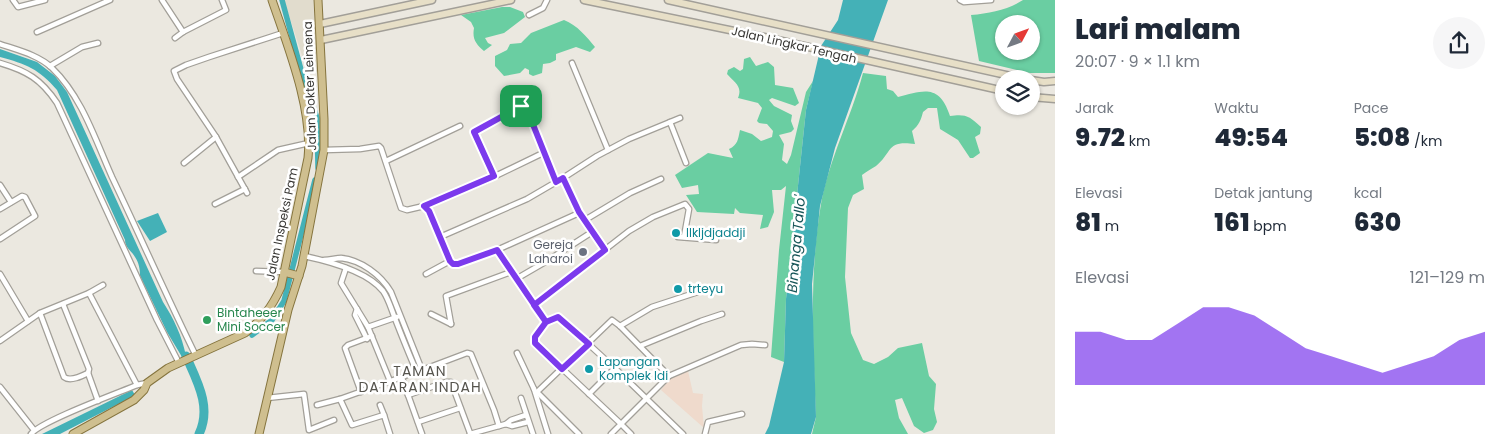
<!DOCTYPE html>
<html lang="id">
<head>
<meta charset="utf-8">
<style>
	body { margin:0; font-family:Poppins,sans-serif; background:#f6f6f7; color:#1f2937; height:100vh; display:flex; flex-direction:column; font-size:19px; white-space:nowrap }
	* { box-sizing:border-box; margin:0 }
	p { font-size:16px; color:#747a83 }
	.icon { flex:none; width:28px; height:28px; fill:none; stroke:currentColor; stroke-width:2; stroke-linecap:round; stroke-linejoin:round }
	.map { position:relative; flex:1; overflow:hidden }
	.drawer { display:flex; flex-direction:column; background:#fff; width:450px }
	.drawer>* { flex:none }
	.needle { width:32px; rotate:49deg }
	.controls { position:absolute; left:995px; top:15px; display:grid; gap:10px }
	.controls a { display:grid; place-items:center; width:45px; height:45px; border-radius:50%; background:#fff; box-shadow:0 1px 4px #0004; font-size:25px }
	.pin { position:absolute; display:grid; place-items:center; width:42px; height:42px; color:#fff; margin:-21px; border-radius:10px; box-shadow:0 2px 8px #0006 }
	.round { display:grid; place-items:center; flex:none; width:52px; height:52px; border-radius:26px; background:#f6f6f7 }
	.headline { display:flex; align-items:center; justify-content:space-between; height:85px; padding:0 20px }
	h1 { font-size:28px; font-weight:800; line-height:38px }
	.metrics { display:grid; grid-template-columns:repeat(3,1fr); gap:8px; height:85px; padding:5px 20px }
	.metrics div { display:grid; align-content:center }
	.metrics b { font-size:25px; font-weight:800 }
	.metrics small { font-size:14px; font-weight:400 }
	.metrics p { font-size:14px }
	.chart { height:140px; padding:10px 20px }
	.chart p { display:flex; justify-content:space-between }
	.chart svg { width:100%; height:90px; margin-top:5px; fill:#7c3aed; opacity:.7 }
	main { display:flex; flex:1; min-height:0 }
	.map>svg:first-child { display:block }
</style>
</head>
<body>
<main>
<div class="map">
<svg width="1055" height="434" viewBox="0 0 1055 434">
	<rect width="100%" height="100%" fill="#ebe8e0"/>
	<path fill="#e1dccd" d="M284,0H313L319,71L308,74Z"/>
	<path fill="#efdacc" d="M688,371L693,393L703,394L702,406L704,428L661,390L673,375Z"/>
	<g fill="#6acea2" fill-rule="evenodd">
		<path d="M1023,0H1055V73H1030L979,61L971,15C990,13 1007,10 1023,0ZM1004,24H1031V51H1004Z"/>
		<path d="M502,7H510L523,12L525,17L504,33L485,38L488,43L492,45L484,51C476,44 472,39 474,28L471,22L461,15Z"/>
		<path d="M564,20C577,25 587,37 595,47L590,52L576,47L556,54V60L550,63L543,64L542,73L533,76L529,74V70L525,68L520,73L504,76L495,66V56L507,50L510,44L521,43L531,33Z"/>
		<path d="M750,57L756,66L768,62L774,67L775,85L793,88L799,103L795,106L772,98L769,100L774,106L792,115L791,121L794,129L791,132L779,135L784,144L782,160L787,164L791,155L806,92L813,81L806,110L786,299L784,362L771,357L779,250L786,186L781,190H772L774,212L768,227L760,229L763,215L740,213L735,208L734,214L697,212L686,195L699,194L698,185L682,188L675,175L708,153L733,158L729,149C738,145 738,139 740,130L752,134L761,141L772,137L773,131L767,124L759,123L757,121L762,108L758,103L738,98C743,86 734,82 727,74L728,70L734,67L740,71L743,69L744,59Z"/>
		<path d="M863,73L886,76L887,89L893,91L898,97C923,91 939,83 950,116C966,114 969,116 981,127L980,134L975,137L980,153L973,158H970L958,140L940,129L937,108H928L923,112C921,120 919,125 912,131L915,144C886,140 893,152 876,166C871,169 866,172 862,175L864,189L853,195L848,208L845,277L851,333L863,360L874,364L888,357L898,348L922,343L929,376L936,384L934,409L937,422L933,430L924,433L914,426L902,398L895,400L899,418L908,434H812L816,417C813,347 809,274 821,204C829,159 851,118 863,73Z"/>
	</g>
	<g fill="#44b1b7">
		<path d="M843,0H888L835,148L820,206L812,284L816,417L811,434H765L769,426L784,362L786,299L806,110L821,46L838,20Z"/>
		<path d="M0,49L37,62L55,76L67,92L163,302C174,319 182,336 186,356L182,357L167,332L140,276C140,269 139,263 135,257C131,250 125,248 125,240L57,90C39,69 26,64 0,57Z"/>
		<path d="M158,213L167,232L150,241L137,221Z"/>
		<path d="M132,390L135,395L128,399L60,434H42Z"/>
	</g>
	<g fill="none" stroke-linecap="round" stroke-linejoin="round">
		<g stroke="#44b1b7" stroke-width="5.5">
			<path d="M282,0L303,77L317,118L318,168"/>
			<path d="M252,335L272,320L284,301L315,180"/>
		</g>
		<path stroke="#44b1b7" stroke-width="9" d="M186,356C197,381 212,407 199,434"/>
		<g stroke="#a29f98" stroke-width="7">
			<g id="minor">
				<path d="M13,0L18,7L45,0"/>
				<path d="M162,0L183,32"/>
				<path d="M960,0L964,2L991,0"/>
				<path d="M529,15L543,8L547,0"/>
				<path d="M37,32L110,0"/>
				<path d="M175,38L183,32L226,10L222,0"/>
				<path d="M0,44C17,50 39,55 52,68C82,97 95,139 112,177C140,236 167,297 196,356"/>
				<path d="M0,63C27,71 41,79 57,103L157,320L179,363"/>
				<path d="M572,63L608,150"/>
				<path d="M50,66L82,47L98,43"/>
				<path d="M670,122L686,163"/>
				<path d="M324,150L360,149L379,146L381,148L401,208L407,210L424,206L426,207L450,261L453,264H458L497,250L579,213"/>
				<path d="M386,161L460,126"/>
				<path d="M184,163L216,137"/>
				<path d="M494,176L474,132L523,106L528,112L556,182"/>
				<path d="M238,177L278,150L309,143"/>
				<path d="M0,185L11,202"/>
				<path d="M247,193L216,137L177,79L174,71L186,65L209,57L283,33"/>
				<path d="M215,204L245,189"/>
				<path d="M424,206L485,181L543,153"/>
				<path d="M0,209L22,196L25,197L35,216L0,239"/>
				<path d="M585,220L630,193L661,179"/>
				<path d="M440,237L527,199L563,178"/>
				<path d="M678,237L716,240"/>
				<path d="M497,250L546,322"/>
				<path d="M605,251L579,213L563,178L597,156L629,139L680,118"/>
				<path d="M304,256C328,261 367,271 383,291C388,298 391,308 394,316C401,334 408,352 416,370"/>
				<path d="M324,260C330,260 336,258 341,258C361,260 381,275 391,292L422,370L421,374H418L416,372V370L420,368"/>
				<path d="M346,268L341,283L368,327L390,381"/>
				<path d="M256,271L284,272"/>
				<path d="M0,274L28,321"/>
				<path d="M426,274L450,261"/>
				<path d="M516,279L547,261L592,232"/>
				<path d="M89,293L137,385"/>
				<path d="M534,305L629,231L653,217L685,204L689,209L684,237"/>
				<path d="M357,309L355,315L367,339"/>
				<path d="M40,313L64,377C70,382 82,376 88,373L89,369L63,304"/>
				<path d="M431,314L451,324"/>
				<path d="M451,324L446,296L511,272"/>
				<path d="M620,326L652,307L710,288"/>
				<path d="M368,327L397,317"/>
				<path d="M0,341L40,313L89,293L103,285"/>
				<path d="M640,346L701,321L722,314"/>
				<path d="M517,353L534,389"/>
				<path d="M422,370L467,353L471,354L494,410L499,426"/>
				<path d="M88,373L98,401"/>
				<path d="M669,376L741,345L752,344L765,345"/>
				<path d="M402,378L422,434"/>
				<path d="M0,387L34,430"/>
				<path d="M534,389L548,434"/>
				<path d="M361,392L345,348L348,345L372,336"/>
				<path d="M589,394L615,368"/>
				<path d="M408,395L446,382H451L470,433"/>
				<path d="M267,398L304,394L309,430L334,420"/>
				<path d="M521,398L533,434"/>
				<path d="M340,399L352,425L384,415L390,434"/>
				<path d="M317,405L340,399L416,372"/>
				<path d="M380,405L384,415"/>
				<path d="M418,422L460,408"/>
				<path d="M506,424L511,420L526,415"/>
				<path d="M31,434C41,421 118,393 137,385L147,383"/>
				<path d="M470,434L506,424L512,426L528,422"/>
				<path d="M579,434L537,392L612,320L620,326L669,376L621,424L631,434"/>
				<path d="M611,434L621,424L535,343C534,332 546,322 555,317H559L619,372L683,434"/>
				<path d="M705,434L708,422L742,414"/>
			</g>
		</g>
		<g stroke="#a29f98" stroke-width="9">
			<g id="secondary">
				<path d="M584,0L764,37L1004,91"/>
				<path d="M668,0L1024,79"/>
				<path d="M320,24L432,0"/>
				<path d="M321,40L511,0"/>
				<path d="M1031,80L1044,82L1055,81"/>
				<path d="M1031,97L1055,99"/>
			</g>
		</g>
		<g stroke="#85743e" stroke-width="9">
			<g id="primary">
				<path d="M284,272L299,276"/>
				<path d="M73,434L134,400L144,390L147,383L168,368L245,333C262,320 272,307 281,287L308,158C313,109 288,47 272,0"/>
				<path d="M259,434L288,310L302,266L324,150V119L318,0"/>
			</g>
		</g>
		<use href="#minor" stroke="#fff" stroke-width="4.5"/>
		<use href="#secondary" stroke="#e7dfc7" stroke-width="6"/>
		<use href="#primary" stroke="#cfbf8f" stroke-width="7"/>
	</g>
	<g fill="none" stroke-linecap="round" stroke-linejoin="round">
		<g stroke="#fff" stroke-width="10">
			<path id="route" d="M521,106L474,132L494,176L424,206L429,211L450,261L453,264H458L497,250L546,322L558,317L589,344L562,369L535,343V337L546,322L534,305L605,250L579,212L563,178L556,182L528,112L523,106H521"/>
		</g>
		<use href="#route" stroke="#7c3aed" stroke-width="6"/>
	</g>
	<g fill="#0f9aa8" stroke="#fff" stroke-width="2">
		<circle cx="676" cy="233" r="5"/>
		<circle cx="678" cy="289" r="5"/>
		<circle cx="589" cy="369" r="5"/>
	</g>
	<circle fill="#6b7280" stroke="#fff" stroke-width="2" cx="583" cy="252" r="5"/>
	<circle fill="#2e9e5b" stroke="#fff" stroke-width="2" cx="207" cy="320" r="5"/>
	<g text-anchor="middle" stroke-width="5" stroke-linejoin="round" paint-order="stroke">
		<g font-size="12" fill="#383734" stroke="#fff">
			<text transform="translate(794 45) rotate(13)" y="4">Jalan Lingkar Tengah</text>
			<text transform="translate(310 86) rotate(-92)" y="4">Jalan Dokter Leimena</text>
			<text transform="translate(282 224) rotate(-78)" y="4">Jalan Inspeksi Pam</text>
		</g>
		<g font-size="12" fill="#0d838f" stroke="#fff" text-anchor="start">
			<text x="686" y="237">llkljdjaddji</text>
			<text x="688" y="293">trteyu</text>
			<text x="599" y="366">Lapangan<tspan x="599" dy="14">Komplek Idi</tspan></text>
		</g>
		<g font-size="12" fill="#5b616d" stroke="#fff" text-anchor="end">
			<text x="573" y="249">Gereja<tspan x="573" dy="14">Laharoi</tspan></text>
		</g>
		<g font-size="12" fill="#27864d" stroke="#fff" text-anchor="start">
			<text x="217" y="317">Bintaheeer<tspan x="217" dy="14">Mini Soccer</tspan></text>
		</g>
		<g font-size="14" font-style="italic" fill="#175558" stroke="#fff">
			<text transform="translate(796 244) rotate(-85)" y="5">Binanga Tallo'</text>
		</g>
		<g font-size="14" letter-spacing="1" fill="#56544d" stroke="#fff">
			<text x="420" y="376">TAMAN<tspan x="420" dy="16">DATARAN INDAH</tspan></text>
		</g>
	</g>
</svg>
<div class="controls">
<a><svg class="needle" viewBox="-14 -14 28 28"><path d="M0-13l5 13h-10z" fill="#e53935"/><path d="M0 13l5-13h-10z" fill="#747a83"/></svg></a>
<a><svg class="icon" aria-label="layers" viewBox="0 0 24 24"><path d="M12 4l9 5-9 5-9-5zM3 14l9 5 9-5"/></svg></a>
</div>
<div class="pin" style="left:521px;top:106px;background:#1e9e55"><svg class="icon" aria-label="arrive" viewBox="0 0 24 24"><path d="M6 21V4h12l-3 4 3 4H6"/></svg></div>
</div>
<section class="drawer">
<div class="headline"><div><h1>Lari malam</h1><p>20:07 · 9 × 1.1 km</p></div><a class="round"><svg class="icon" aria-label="share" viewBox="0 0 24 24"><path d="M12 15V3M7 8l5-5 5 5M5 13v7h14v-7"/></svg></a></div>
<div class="metrics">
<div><p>Jarak</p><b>9.72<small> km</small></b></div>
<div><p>Waktu</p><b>49:54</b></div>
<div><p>Pace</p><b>5:08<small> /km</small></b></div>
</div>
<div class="metrics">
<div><p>Elevasi</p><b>81<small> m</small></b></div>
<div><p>Detak jantung</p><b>161<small> bpm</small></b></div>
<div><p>kcal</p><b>630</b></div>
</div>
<div class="chart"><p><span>Elevasi</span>121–129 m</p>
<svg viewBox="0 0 160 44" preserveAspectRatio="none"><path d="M0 44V18L10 18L20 22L30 22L40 14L50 6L60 6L70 10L80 18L90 26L100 30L110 34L120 38L130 34L140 30L150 22L160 18V44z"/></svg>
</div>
</section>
</main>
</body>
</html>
